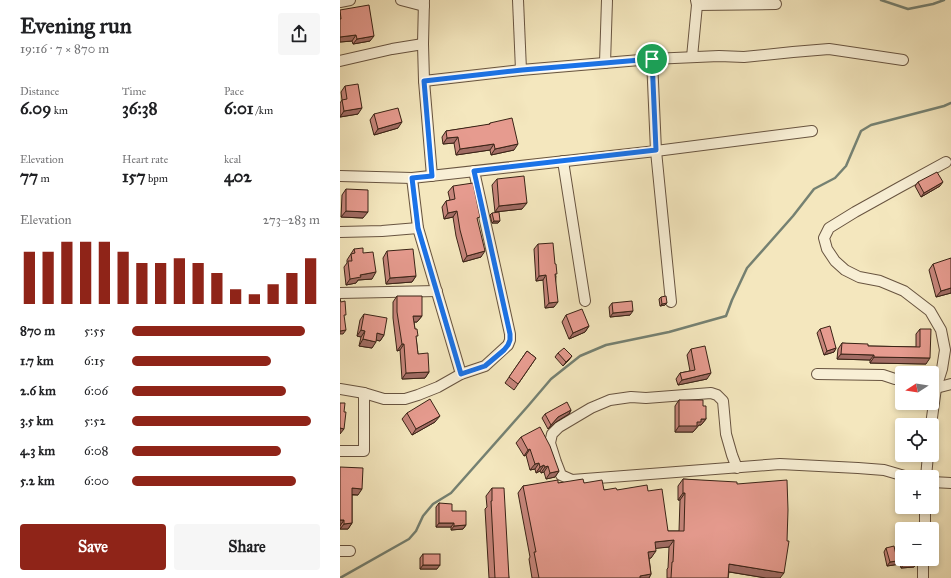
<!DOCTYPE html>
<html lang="en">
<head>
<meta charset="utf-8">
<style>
	body { margin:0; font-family:"IM FELL Great Primer",serif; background:#f6f6f6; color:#202124; height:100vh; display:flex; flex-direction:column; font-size:15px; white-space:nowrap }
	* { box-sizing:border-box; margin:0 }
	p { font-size:13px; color:#757577 }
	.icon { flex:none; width:22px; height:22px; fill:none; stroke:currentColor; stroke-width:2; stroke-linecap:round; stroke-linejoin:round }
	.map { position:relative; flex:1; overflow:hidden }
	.side { display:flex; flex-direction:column; background:#fff; width:340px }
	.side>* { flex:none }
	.needle { width:26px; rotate:258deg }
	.tools { position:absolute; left:555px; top:366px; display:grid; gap:8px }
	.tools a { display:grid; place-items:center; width:44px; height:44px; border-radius:4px; background:#fff; box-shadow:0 2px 6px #0003; font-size:20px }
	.pin { position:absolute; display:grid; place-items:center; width:34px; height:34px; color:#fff; margin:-17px; border:2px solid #fff; border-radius:50%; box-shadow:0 1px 4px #0007 }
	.round { display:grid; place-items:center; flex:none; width:42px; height:42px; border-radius:4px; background:#f6f6f6 }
	.overview { display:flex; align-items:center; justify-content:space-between; height:68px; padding:0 20px }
	h1 { font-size:22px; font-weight:700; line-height:30px }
	.stats { display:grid; grid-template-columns:repeat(3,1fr); gap:6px; height:68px; padding:4px 20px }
	.stats div { display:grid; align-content:center }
	.stats b { font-size:17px; font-weight:700 }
	.stats small { font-size:11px; font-weight:400 }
	.stats p { font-size:11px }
	.chart { height:112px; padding:8px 20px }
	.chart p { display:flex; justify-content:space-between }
	.chart svg { width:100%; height:72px; margin-top:4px; stroke:#8f2418; stroke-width:6 }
	.action { display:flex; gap:8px; margin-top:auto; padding:8px 20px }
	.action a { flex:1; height:46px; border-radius:4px; background:#8f2418; color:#fff; font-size:16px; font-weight:700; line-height:46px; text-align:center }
	.action a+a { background:#f6f6f6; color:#202124 }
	ul { padding:0 20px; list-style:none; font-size:13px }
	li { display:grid; grid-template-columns:64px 48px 1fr; align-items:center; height:30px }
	li i { height:10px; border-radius:5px; background:#8f2418 }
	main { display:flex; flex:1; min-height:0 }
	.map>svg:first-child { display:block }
</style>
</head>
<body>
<main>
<section class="side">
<div class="overview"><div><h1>Evening run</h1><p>19:16 · 7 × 870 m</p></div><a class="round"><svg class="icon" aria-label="share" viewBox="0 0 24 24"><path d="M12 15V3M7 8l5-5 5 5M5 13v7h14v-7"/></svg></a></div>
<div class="stats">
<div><p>Distance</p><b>6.09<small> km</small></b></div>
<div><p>Time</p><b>36:38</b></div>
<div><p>Pace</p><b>6:01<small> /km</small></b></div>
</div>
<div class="stats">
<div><p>Elevation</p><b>77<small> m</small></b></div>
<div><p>Heart rate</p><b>157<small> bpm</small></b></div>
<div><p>kcal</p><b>402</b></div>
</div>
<div class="chart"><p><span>Elevation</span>273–283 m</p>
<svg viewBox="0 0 160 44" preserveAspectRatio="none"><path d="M5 44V12M15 44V12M25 44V6M35 44V6M45 44V6M55 44V12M65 44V19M75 44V19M85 44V16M95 44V19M105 44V25M115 44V35M125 44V38M135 44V32M145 44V25M155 44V16"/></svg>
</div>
<ul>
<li><b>870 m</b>5:55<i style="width:92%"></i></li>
<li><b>1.7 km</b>6:15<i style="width:74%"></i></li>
<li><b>2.6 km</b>6:06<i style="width:82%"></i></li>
<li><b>3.5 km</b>5:52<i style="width:95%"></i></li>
<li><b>4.3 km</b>6:08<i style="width:79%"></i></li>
<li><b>5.2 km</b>6:00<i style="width:87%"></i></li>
</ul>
<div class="action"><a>Save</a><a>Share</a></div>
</section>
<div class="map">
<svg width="611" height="578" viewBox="0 0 611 578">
	<rect width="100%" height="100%" fill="#f4e7be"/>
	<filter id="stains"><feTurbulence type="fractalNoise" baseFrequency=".005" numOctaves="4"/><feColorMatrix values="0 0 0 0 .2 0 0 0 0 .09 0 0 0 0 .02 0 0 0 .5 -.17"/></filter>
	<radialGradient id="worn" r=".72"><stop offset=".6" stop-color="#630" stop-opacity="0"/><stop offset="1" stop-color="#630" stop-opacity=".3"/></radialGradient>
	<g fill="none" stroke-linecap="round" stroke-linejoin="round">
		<g stroke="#758172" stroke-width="2.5">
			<path d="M541,0L568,9L593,4L604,0"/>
			<path d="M0,578L69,539L76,531L83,516L93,504L111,493L188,406L211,379L240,356L266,345L329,332L386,316L392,300L407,268L453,216L474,189L495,178L506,166L521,131L531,125L604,106L611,103"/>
		</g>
		<g stroke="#685440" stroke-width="12">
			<g id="street">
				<path d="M61,0L84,6"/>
				<path d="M84,0L83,44L84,81L92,176"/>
				<path d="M178,0L181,70"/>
				<path d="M0,2L10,0"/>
				<path d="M357,5L436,4"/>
				<path d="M352,57L357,5L356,0"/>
				<path d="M312,59L316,151L331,302"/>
				<path d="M0,61L52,49L83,44"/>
				<path d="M265,63L267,0"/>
				<path d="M84,81L181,70L312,59L379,56L404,57L453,52L489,49L563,60"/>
				<path d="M223,161L245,301"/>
				<path d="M0,176L72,178L316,151L472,131"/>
				<path d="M72,178L78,228L121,374"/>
				<path d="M0,232L42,231L78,228"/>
				<path d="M0,293L97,291"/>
				<path d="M477,374L543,375L555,379H562"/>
				<path d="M592,387L596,388L611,384"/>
				<path d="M0,389L24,393L44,399H65L78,395L98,387L121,374L145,366L168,345L170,340V334L134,171"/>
				<path d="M591,425L596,388L602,369L605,350L601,330L590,311L564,291L540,281L519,277L505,270L495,261L487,249L484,238L489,228L515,212L560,187L606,162"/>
				<path d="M0,451H24V393"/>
				<path d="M397,468L392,455L386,434L383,401L377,395L371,393L306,398L291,397L270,400L251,408L219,427L212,434L210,443L216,462L221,475L232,480L440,464L518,468L544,470L568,477"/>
				<path d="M586,477L588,455"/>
				<path d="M592,482L611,483"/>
				<path d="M585,529V507"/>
				<path d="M0,551H10"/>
				<path d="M583,578V559"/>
			</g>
		</g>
		<use href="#street" stroke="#f8efd5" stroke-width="10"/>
	</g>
	<g fill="#c6857b" stroke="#3a2316">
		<path d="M0,10L30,41L13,44L12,41L0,42Z"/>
		<path d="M5,86L18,114L0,117V103L2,100L1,92Z"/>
		<path d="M34,114L58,128L34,135L30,120Z"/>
		<path d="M150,123L174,150L151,155L150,150L116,155L114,143L103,144L102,137L106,131L148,125Z"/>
		<path d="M157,179L182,209L155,212L152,185Z"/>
		<path d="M578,182L600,186L581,197L575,186Z"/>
		<path d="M113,186L137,220L141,257L123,262L116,236L113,217L104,219L102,207L106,201L110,200L108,192Z"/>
		<path d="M6,189L23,218L1,217L2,195Z"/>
		<path d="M152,213L160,221L158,223H152L150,215Z"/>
		<path d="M198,244L216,276L214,307L205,308L203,280L196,281L194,249Z"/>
		<path d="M14,249L23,253L32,279L18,280L16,283L6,285L4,267L7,263V260Z"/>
		<path d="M47,251L76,276L72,282L46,284L43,258Z"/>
		<path d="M593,264L611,293L596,297L589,270Z"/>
		<path d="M57,296L82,316L77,322H74L78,354L89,372L85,378L62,379L60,350L57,351L53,318V302Z"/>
		<path d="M321,297L327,303L325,305L320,306L319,299Z"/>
		<path d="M272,303L290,315L270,317L269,307Z"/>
		<path d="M24,314L44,335L40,341L36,340L32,348L19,346L21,337L17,336L20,320Z"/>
		<path d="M226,315L249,326L245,332L229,339L222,322Z"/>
		<path d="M480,329L496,348L494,352L484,355L477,333Z"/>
		<path d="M580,329L586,364L530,363V360L497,359L498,349L502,343L528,346L576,347V334Z"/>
		<path d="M351,349L367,379L338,385L336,379L340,373L350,371L347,355Z"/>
		<path d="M187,351L196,358L174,390L165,383Z"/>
		<path d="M218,353L229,360L223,366L215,357Z"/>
		<path d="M339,400L363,406L366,419L361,425H359L353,432H335V406Z"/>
		<path d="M231,410L229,414L216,422L208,429L202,418L205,414Z"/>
		<path d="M67,413L95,422L72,435L62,419Z"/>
		<path d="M181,437L219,471L215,477L206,479L204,472L201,473L200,471L196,473L195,469L190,470L186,455L184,456L176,443Z"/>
		<path d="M0,467L18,495H12V523L8,529H0Z"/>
		<path d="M343,479L397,484L426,578L389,572L388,578H327V569L328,568L329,547L316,548L311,558H309L311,574L309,578H192L189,559L190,557L178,493L183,486L218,483H244L264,490L308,491L328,531H339L340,500H338V486Z"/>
		<path d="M152,488L169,578H149L145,509L147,507L146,496Z"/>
		<path d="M99,503L112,511L126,525L123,529L111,530V527H96V507Z"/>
		<path d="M546,548L556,555L577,563L574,567L561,568L560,564L547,566L544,552Z"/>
		<path d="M83,554L97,569H80V558Z"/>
	</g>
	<g fill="#a16c64" stroke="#3a2316">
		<path d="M16,35L12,41L0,42V37Z"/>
		<path d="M34,36L30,41L13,44L17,39Z"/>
		<path d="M22,108L18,114L0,117L4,111Z"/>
		<path d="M62,122L58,128L34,135L38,129Z"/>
		<path d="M118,137L114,143L103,144L107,138Z"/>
		<path d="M154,144L150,150L116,155L120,149Z"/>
		<path d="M178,144L174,150L151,155L155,149Z"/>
		<path d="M603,182L600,186L581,197L584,193Z"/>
		<path d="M187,203L182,209L155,212L159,206Z"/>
		<path d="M6,211L28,212L23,218L1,217Z"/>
		<path d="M117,211L113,217L104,219L108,213Z"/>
		<path d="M154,221H160L158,223H152Z"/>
		<path d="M145,251L141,257L123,262L127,256Z"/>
		<path d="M36,272L32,279L18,280L16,283L6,285L10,279L20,275Z"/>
		<path d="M206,275L203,280L196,281L199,276Z"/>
		<path d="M76,276L72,282L46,284L50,278Z"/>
		<path d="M611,288V293L596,297L601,291Z"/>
		<path d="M218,302L214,307L205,308L209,303Z"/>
		<path d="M327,303L325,305L320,306L322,304Z"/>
		<path d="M293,311L290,315L270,317L273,313Z"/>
		<path d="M73,316H82L77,322H69Z"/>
		<path d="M249,326L245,332L229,339L233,333Z"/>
		<path d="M6,330L3,334H0V331Z"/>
		<path d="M21,330L25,331L21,337L17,336Z"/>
		<path d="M37,333L44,335L40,341L33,339Z"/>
		<path d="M23,339L36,342L32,348L19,346Z"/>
		<path d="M62,344H64L60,350L57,351Z"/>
		<path d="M496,348L494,352L484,355L487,351Z"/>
		<path d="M501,354L534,355L530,360L497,359Z"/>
		<path d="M232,356L229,360L223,366L226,362Z"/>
		<path d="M534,357L590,358L586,364L530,363Z"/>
		<path d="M89,372L85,378L62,379L66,373Z"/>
		<path d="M371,373L367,379L338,385L342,380Z"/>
		<path d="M231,410L229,414L216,422L208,429L211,425L218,417Z"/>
		<path d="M100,416L95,422L72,435L76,429Z"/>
		<path d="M361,419H366L361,425H359L353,432H335L339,426L357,422Z"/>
		<path d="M0,428L4,429L0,434Z"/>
		<path d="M190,449L186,455L184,456L188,450Z"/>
		<path d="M199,463L195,469L190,470L195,464Z"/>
		<path d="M204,465L200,471L196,473L200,467Z"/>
		<path d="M208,466L204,472L201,473L205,467Z"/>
		<path d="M219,471L215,477L206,479L210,473Z"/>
		<path d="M12,488L22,489L18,495L7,494Z"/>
		<path d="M343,493H345L340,500H338Z"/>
		<path d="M0,520H4L0,526Z"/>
		<path d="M12,523L8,529H0L4,524Z"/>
		<path d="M99,523H114L111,527H96Z"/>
		<path d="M126,525L123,529L111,530L114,526Z"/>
		<path d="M334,540L329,547L310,549L315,542Z"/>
		<path d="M316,551L311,558L303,559L308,552Z"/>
		<path d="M563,560L560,564L547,566L550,562Z"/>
		<path d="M577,563L574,567L561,568L564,564Z"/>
		<path d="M389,564L444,573L440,578H426L384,571Z"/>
		<path d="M83,565H100L97,569H80Z"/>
		<path d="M311,574L309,578H298L300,576Z"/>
	</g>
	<g fill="#e69b8f" stroke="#3a2316">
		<path d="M29,5L34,36L17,39L16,35L0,37V19H1L0,10Z"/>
		<path d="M18,84L22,108L4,111L2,100L7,99L5,86Z"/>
		<path d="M58,108L62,122L38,129L34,114Z"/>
		<path d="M172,118L178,144L155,149L154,144L120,149L118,137L107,138L106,131L150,124V123Z"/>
		<path d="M597,172L603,182L584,193L578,182Z"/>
		<path d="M184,176L187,203L159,206L157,179Z"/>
		<path d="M133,183L140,217L137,218L145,251L127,256L120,230L117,211L108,213L106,201L115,199L113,186Z"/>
		<path d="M6,189L28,190V212L6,211Z"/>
		<path d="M159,212L160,221H154L152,213Z"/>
		<path d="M213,243L215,264H216L217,274H215L218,302L209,303L206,275L199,276L198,244Z"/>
		<path d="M23,248V253L33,252L36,272L20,275L21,277L10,279L8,261H12L11,254L15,253L14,249Z"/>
		<path d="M73,249L76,276L50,278L47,251Z"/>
		<path d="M611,258V288L601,291L593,264Z"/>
		<path d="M57,296H82V316H73L75,329H77L78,336H76L78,354L88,353L89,372L66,373L64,344H62L57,312Z"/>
		<path d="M326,296L327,303L322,304L321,297Z"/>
		<path d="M0,299L1,302L5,301L6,315H4L6,330L0,331Z"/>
		<path d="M292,301L293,311L273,313L272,303Z"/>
		<path d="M242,309L249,326L233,333L226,315Z"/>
		<path d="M24,314L47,318L44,335L37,333L36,342L23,339L25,331L21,330Z"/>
		<path d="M490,326L496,348L487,351L480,329Z"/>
		<path d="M580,329H591L590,358L534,357V355L501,354L502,343L528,344V346L580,347Z"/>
		<path d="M365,346L371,373L342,380L340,373L355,370L351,349Z"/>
		<path d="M224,348L232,356L226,362L218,353Z"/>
		<path d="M187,351L196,358L178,384L169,377Z"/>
		<path d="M90,399L100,416L76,429L67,413Z"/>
		<path d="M339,400H363V406H366V419H361V422H357V426H339Z"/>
		<path d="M227,402L231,410L218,417L211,425L205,414Z"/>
		<path d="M0,403H5L4,412H6L4,429L0,428Z"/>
		<path d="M200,427L210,446L219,471L210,473L208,466L205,467L204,465L200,467L199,463L195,464L190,449L188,450L181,437Z"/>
		<path d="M0,467L23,468L22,489L12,488V523L4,524V520H0Z"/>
		<path d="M243,479L244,483L262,480L264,490L276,488L277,490L307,485L308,491L322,489L328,531H344L345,493H343V479L397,482V484L447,480L448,510L447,541H449L444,573L389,564L388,578H331L332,562H333L334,540L315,542L316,551L308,552L311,574L300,576V578H199L194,552H196L183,486L218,480V483Z"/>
		<path d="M152,488H164L169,578H155L151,501H152Z"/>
		<path d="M99,503L112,504V511H126V525L114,526V523H99Z"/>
		<path d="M554,546L556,555H562V559H577V563L564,564L563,560L550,562L546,548Z"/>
		<rect x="83" y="554" width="17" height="11"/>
	</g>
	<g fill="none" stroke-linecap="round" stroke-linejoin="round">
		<g stroke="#fff" stroke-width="8">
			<path id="route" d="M312,59L316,150L134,171L170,334V340L168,345L164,350L145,366L121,374L78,228L72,178L92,176L84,81L182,70Z"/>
		</g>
		<use href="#route" stroke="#1a73e8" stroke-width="5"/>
	</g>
	<rect width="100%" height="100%" filter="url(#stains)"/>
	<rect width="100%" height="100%" fill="url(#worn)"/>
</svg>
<div class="tools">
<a><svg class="needle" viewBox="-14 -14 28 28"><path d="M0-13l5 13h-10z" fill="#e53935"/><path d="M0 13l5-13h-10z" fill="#757577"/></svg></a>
<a><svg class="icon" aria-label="locate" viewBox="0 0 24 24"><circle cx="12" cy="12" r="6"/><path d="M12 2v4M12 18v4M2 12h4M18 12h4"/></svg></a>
<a>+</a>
<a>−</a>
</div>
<div class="pin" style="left:312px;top:59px;background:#1e9e55"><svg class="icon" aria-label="arrive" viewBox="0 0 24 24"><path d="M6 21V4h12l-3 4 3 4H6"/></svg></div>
</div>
</main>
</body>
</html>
